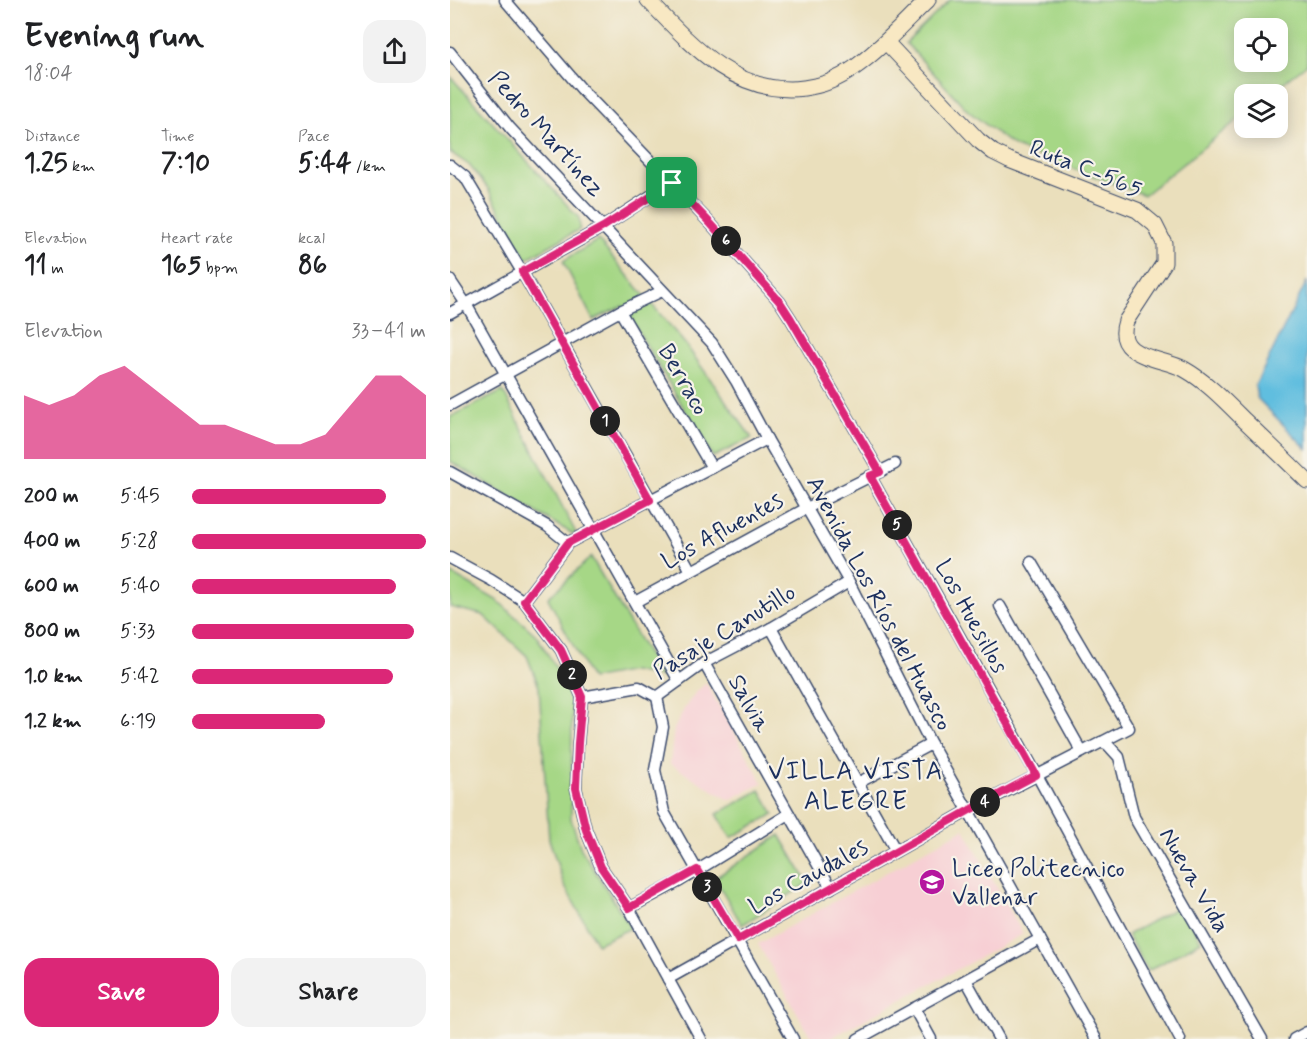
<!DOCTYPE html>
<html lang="en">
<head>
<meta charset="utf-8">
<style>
	body { margin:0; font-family:Mynerve,sans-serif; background:#f2f2f2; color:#202124; height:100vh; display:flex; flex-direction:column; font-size:22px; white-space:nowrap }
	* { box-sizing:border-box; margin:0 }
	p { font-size:20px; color:#757577 }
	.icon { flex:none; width:33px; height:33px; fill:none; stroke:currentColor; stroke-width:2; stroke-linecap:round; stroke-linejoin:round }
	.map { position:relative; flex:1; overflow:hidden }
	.drawer { display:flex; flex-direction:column; background:#fff; width:450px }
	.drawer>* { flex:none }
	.buttons { position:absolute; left:784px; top:18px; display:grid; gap:12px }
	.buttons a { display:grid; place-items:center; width:54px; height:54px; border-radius:12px; background:#fff; box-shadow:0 3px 15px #0003; font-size:30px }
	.pin { position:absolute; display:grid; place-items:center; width:51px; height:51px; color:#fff; margin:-26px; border-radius:12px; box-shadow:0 3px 9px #0006 }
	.km { position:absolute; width:30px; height:30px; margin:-15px; border-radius:50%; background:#222; color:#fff; font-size:16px; line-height:30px; text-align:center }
	.round { display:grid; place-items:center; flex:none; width:63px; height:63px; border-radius:18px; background:#f2f2f2 }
	.overview { display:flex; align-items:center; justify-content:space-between; height:102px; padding:0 24px }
	h1 { font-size:33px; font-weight:700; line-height:45px }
	.stats { display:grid; grid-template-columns:repeat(3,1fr); gap:9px; height:102px; padding:6px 24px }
	.stats div { display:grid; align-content:center }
	.stats b { font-size:26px; font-weight:700 }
	.stats small { font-size:16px; font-weight:400 }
	.stats p { font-size:16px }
	.chart { height:168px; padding:12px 24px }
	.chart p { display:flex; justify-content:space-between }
	.chart svg { width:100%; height:108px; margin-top:6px; fill:#db2777; opacity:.7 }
	.cta { display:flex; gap:12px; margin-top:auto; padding:12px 24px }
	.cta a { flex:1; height:69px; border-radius:18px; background:#db2777; color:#fff; font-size:24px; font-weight:700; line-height:69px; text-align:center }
	.cta a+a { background:#f2f2f2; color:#202124 }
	ul { padding:0 24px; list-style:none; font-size:20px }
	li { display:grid; grid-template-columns:96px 72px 1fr; align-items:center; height:45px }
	li i { height:15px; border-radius:8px; background:#db2777 }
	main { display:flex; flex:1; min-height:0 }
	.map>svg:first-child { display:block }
</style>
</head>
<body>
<main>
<section class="drawer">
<div class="overview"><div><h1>Evening run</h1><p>18:04</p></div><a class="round"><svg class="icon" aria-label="share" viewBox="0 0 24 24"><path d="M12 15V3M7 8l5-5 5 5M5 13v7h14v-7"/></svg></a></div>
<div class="stats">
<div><p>Distance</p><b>1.25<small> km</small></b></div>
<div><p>Time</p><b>7:10</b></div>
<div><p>Pace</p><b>5:44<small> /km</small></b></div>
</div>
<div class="stats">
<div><p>Elevation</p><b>11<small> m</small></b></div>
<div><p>Heart rate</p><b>165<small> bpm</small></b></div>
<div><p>kcal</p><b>86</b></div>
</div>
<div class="chart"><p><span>Elevation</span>33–41 m</p>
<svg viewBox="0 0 160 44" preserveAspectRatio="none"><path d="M0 44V18L10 22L20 18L30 10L40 6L50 14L60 22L70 30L80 30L90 34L100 38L110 38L120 34L130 22L140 10L150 10L160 18V44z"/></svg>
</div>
<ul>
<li><b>200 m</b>5:45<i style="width:83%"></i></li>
<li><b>400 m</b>5:28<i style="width:100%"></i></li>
<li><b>600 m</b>5:40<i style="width:87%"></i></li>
<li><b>800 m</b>5:33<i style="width:95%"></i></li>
<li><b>1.0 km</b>5:42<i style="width:86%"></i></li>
<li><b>1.2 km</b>6:19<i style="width:57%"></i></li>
</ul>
<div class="cta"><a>Save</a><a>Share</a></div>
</section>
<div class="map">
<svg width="857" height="1039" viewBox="0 0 857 1039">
	<rect width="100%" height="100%" fill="#f7f3e8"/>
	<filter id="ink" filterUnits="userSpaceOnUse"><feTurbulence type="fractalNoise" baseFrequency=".0167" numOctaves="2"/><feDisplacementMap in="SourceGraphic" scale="12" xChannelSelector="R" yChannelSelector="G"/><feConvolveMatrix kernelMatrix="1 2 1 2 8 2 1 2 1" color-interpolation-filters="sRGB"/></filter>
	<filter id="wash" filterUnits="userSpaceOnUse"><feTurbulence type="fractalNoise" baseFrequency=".008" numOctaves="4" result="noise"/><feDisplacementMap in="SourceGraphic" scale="24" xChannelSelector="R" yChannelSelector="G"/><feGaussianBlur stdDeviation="1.35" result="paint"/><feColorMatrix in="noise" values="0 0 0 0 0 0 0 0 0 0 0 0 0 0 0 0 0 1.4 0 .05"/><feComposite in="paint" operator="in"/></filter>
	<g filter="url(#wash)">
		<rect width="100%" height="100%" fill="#eadfbc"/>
		<g fill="#f7cfd4">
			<path d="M256,683L313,783L279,800L220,764L224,729L234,709L245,693Z"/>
			<path d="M514,829L573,934L379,1039H362L308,944Z"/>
		</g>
		<g fill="#a6d786" stroke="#608372" stroke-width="1.5" fill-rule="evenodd">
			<path d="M500,0H857V64L819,94H795V114L694,195L565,147L518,111L456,43ZM795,28H828V62H795Z"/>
			<path d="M0,76L129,218L130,229L76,259L37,187L19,165L0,152Z"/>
			<path d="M148,240L236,345L302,438L263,457L173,306L143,320L113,261Z"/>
			<path d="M53,391L128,537L0,461V417Z"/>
			<path d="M141,557L211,677L183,671L141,679L98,598Z"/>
			<path d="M0,573L48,601L86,635L116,684L122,706L121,819L131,849L181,928L147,944L114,885L99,839L89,687L77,656L33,615L0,607Z"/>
			<path d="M310,790L324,814L281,838L267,814Z"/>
			<path d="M330,835L358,883L292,925L265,878Z"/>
			<path d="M731,905L751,941L698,971L677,935Z"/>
		</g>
		<path fill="#61bedf" stroke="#3e769e" stroke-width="1.5" d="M857,281V449L807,398L805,386Z"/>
	</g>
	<g filter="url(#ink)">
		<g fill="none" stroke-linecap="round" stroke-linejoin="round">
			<g stroke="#3a496c" stroke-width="13">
				<g id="street">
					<path d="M55,0L134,92L261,224L330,302L341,319L430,472"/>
					<path d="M0,52L60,128L262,343L286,381L317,439L399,582L481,744L646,1039"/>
					<path d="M0,165L15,177L72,272L241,571"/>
					<path d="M0,280L16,304L229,681"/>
					<path d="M170,311L262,468"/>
					<path d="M0,313L153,227L222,182"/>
					<path d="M0,405L170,311L212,291"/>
					<path d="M0,472L97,526L118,543"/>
					<path d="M420,476L587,775L730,1039"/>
					<path d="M0,558L41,580L74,601L111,650L132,697L128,743L126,788L136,830L151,867L179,908L251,1039"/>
					<path d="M74,601L118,543L317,439"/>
					<path d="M185,602L357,508L445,464"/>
					<path d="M550,606L632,752"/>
					<path d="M321,628L446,851"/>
					<path d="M254,663L381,888"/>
					<path d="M132,697L189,687L207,697L254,663L321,628L399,582"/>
					<path d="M207,697L213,727L205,770L214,812L343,1039"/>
					<path d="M651,742L658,745L669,757L684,817L812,1039"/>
					<path d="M408,783L481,744"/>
					<path d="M179,908L230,881L339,814"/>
					<path d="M218,979L518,811L679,728L581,562"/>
					<path d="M516,980L549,1039"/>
					<path d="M464,1008L481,1039"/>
					<path d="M408,1039L590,939"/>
					<path d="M844,1039L857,1032"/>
				</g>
			</g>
			<g stroke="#3a496c" stroke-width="17">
				<g id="secondary">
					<path d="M198,0C240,44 287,97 354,88C372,86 389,79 404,68C431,49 454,23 478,0"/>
					<path d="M436,42L528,140L543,152L559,160L687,210L705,225L714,243V263L676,321C663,359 712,357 734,369C757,382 775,401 794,420C815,440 836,460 857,481"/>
				</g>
			</g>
			<use href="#street" stroke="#fff" stroke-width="10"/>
			<use href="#secondary" stroke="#f8e8c3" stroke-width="15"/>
		</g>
	</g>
	<g fill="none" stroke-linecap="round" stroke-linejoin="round" filter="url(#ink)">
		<g stroke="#fff" stroke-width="12">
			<path id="route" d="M222,183L261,224L330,302L341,319L430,472L420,476L586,775L518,811L288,940L247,870L179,908L151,867L136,830L126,788L128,743L132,697L111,650L74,601L118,543L200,500L72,272L153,227Z"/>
		</g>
		<use href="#route" stroke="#db2777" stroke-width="8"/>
	</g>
	<defs>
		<g id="school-disc" transform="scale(1.35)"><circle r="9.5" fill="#b5179e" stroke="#f7f3e8"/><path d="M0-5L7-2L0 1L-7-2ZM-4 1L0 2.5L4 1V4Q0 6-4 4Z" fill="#fff"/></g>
	</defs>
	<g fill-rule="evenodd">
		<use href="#school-disc" x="482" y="882"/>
	</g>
	<g text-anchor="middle" stroke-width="4.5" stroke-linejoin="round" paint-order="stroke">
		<g font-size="24" fill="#1b2f5e" stroke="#f7f3e8">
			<text transform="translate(97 133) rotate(48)" y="8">Pedro Martínez</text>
			<text transform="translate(636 168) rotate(22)" y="8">Ruta C-565</text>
			<text transform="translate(234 379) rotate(60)" y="8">Berraco</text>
			<text transform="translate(272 530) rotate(-29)" y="8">Los Afluentes</text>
			<text transform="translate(430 603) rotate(62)" y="8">Avenida Los Ríos del Huasco</text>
			<text transform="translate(522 616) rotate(61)" y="8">Los Huesillos</text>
			<text transform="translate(274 631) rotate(-31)" y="8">Pasaje Canutillo</text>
			<text transform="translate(300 703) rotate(61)" y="8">Salvia</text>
			<text transform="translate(358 876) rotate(-29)" y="8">Los Caudales</text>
			<text transform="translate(745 880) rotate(60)" y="8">Nueva Vida</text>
		</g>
		<g font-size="24" fill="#1b2f5e" stroke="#f7f3e8" text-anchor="start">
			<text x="502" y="876">Liceo Politecnico<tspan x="502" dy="28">Vallenar</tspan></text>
		</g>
		<g font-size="26" letter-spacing="1.5" fill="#1b2f5e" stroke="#f7f3e8">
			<text x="406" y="779">VILLA VISTA<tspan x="406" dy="30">ALEGRE</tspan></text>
		</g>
	</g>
</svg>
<div class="buttons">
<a><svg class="icon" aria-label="locate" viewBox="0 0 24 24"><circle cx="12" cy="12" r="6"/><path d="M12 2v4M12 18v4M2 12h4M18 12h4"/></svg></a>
<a><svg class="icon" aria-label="layers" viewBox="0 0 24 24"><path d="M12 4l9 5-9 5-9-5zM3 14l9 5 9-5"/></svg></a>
</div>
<div class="pin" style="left:222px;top:183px;background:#1e9e55"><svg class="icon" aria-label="arrive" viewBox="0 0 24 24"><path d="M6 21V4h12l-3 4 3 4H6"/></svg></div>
<b class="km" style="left:155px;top:421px">1</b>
<b class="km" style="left:122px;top:675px">2</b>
<b class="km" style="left:257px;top:887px">3</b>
<b class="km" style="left:535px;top:802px">4</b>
<b class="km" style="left:447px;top:525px">5</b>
<b class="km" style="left:276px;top:241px">6</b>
</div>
</main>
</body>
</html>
